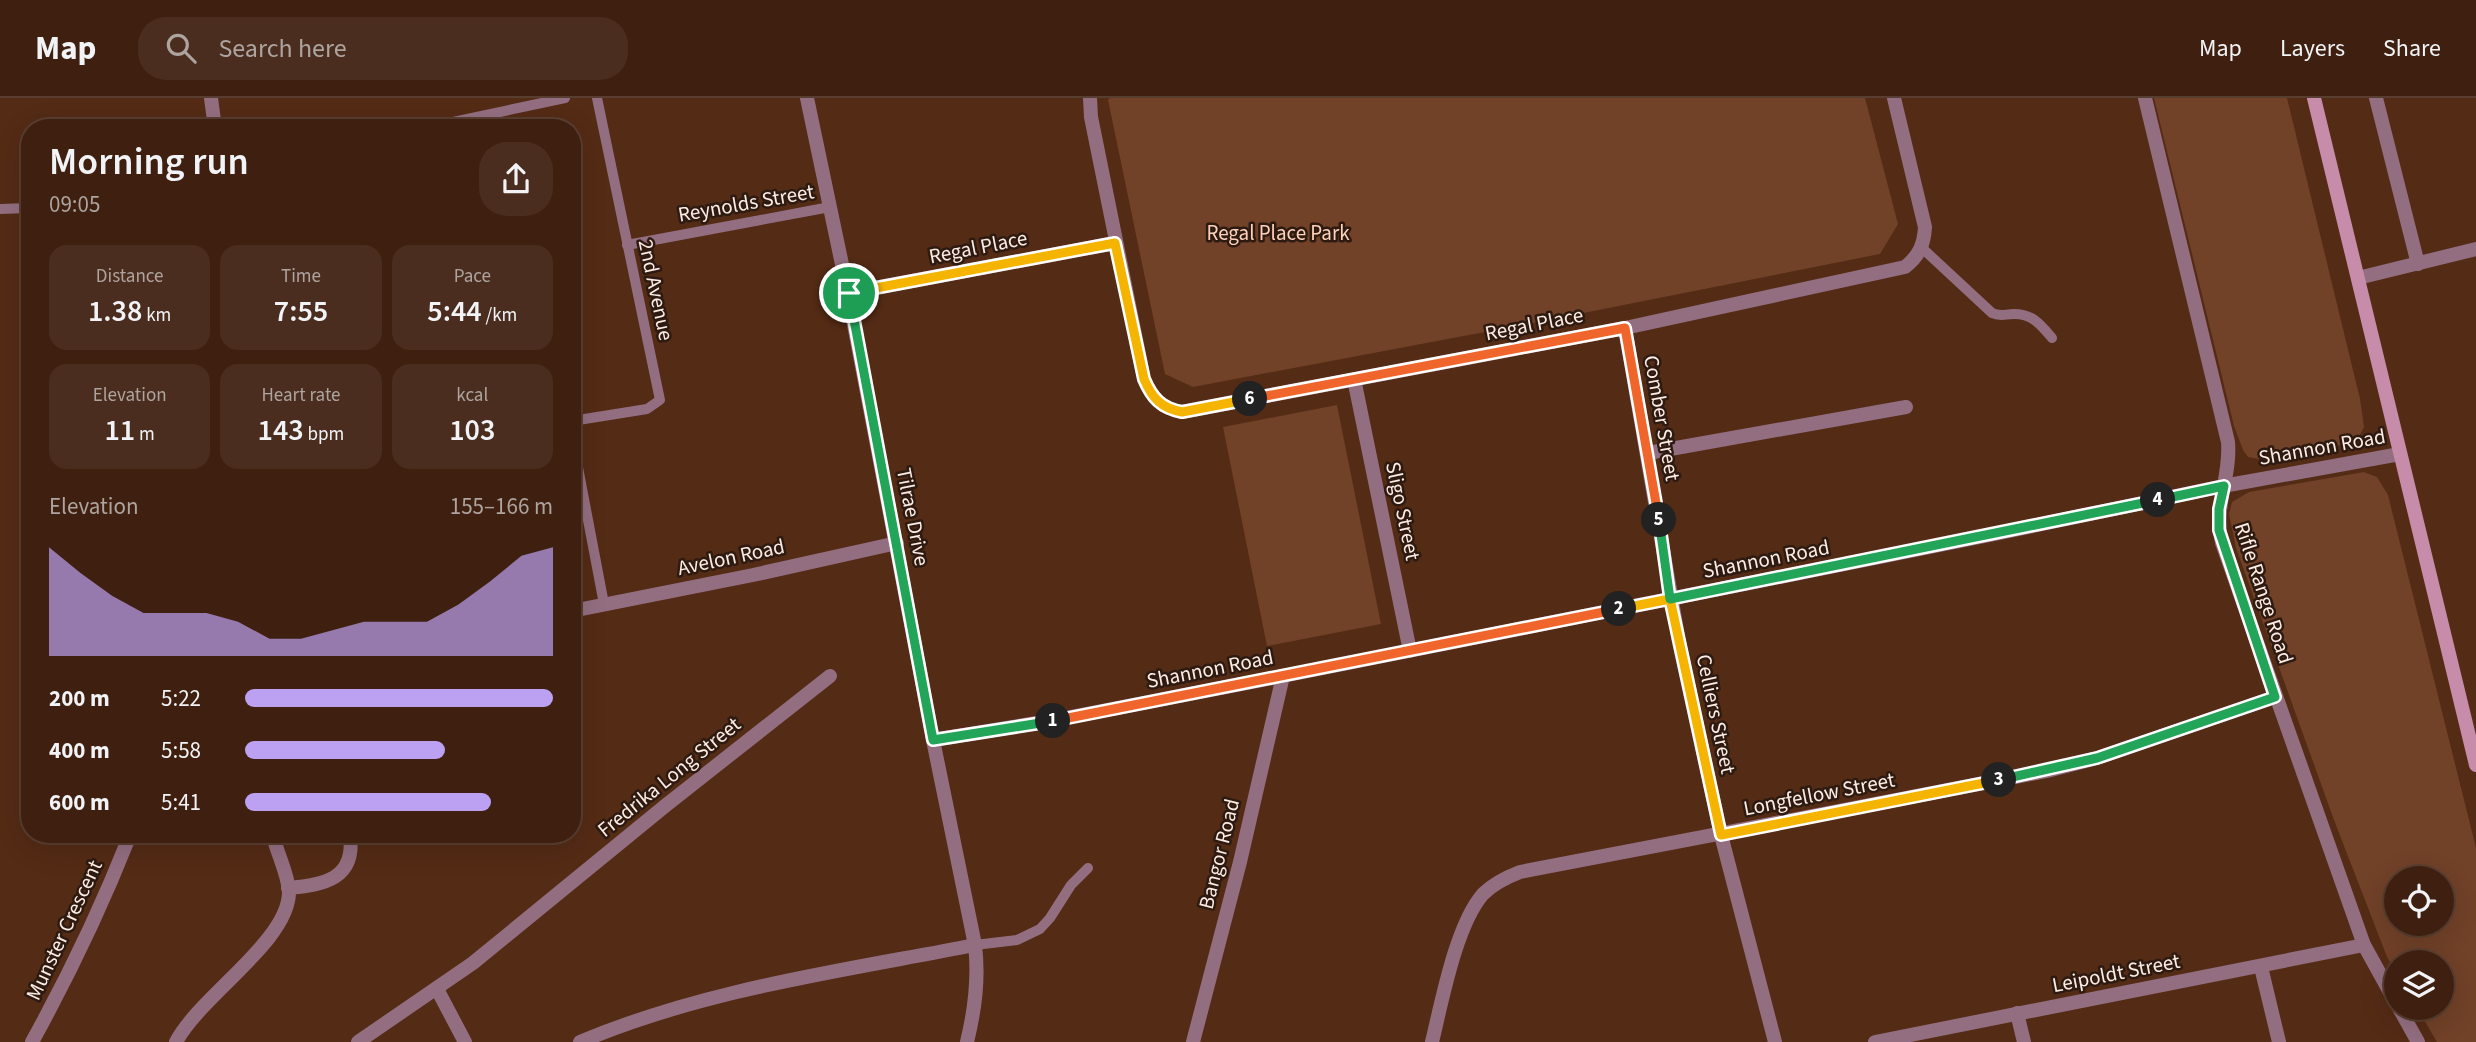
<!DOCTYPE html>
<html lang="en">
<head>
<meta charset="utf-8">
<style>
	body { margin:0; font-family:"Source Sans 3",sans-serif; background:#4a2d1e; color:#f1f3f6; height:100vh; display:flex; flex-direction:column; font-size:26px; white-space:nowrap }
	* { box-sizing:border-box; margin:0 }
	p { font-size:23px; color:#ada39f }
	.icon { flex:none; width:38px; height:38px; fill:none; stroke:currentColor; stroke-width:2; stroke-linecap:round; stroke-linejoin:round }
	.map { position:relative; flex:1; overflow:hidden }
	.details { position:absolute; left:21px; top:21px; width:560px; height:724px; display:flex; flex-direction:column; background:#3f2010; border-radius:28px; box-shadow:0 7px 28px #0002,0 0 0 2px #583e30 }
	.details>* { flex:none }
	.tools { position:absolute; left:2384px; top:768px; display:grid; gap:14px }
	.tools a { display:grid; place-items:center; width:70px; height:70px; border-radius:50%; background:#3f2010; box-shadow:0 7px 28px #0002,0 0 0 2px #583e30; font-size:35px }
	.pin { position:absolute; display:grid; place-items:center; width:60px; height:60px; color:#fff; margin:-30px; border:4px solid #fff; border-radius:50%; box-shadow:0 2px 7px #0007 }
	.km { position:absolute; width:35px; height:35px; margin:-18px; border-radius:50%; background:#222; color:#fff; font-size:19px; line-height:35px; text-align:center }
	.round { display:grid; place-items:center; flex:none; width:74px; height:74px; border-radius:28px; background:#4a2d1e }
	.head { display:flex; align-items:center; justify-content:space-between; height:119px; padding:0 28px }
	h1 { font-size:38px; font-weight:600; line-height:52px }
	.stats { display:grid; grid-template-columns:repeat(3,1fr); gap:10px; height:119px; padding:7px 28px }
	.stats div { display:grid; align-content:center; border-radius:18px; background:#4a2d1e; text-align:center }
	.stats b { font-size:30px; font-weight:600 }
	.stats small { font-size:19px; font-weight:400 }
	.stats p { font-size:19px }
	.chart { height:196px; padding:14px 28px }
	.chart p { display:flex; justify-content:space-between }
	.chart svg { width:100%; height:126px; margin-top:7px; fill:#bca0f2; opacity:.7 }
	ul { padding:0 28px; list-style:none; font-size:23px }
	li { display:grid; grid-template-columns:112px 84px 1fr; align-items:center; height:52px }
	li i { height:18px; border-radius:9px; background:#bca0f2 }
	header { display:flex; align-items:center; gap:42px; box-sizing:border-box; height:98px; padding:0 35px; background:#3f2010; border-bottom:2px solid #583e30 }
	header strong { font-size:33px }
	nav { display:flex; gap:38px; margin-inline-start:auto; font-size:24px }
	.search { width:490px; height:63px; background:#4a2d1e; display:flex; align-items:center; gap:18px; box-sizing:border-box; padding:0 24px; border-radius:28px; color:#ada39f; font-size:26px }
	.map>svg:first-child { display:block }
</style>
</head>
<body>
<header>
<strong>Map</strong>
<div class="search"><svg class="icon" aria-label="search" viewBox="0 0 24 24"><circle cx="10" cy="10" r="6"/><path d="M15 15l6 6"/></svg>Search here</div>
<nav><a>Map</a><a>Layers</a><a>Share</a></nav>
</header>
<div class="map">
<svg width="2476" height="944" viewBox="0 0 2476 944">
	<rect width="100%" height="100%" fill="#542b15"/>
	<g fill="#714128" fill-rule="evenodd">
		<path d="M1110,0H1865L1898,126L1880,156L1538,224L1193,289L1165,276L1108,2Z"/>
		<path d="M2154,0H2287L2360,301L2364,329L2358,341C2335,351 2272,366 2248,359L2243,352L2234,328Z"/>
		<path d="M1337,307L1381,526L1267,548L1223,329Z"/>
		<path d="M2364,374L2377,379L2388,397L2476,750V944H2437L2417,910H2441V864H2396V874L2387,859L2334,722L2236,450L2229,416L2232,404L2249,394ZM2441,780V826H2396V780Z"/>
	</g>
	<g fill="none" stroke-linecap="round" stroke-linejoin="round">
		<g stroke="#936e81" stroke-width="10">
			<path d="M425,30L565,0"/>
			<path d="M0,111L30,110"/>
			<path d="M627,147L830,109"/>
			<path d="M1922,150L1992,215C2000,219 2005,216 2014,216C2033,216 2041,227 2052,240"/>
			<path d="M572,323L647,311L660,302L597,0"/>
			<path d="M572,338L604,506"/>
			<path d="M975,847L1017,842L1040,831L1050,820L1071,787L1088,770"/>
		</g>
		<g stroke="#936e81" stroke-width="14">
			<path d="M211,0L215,30"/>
			<path d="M807,0L848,195L933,642L975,847C979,881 975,911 967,944"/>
			<path d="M1090,0L1091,19L1144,281C1152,300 1161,310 1182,314L1625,230L1905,169C1919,158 1924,147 1925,129L1894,0"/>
			<path d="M2145,0L2228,344C2231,380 2213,408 2222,445L2364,847L2396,905"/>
			<path d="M2376,0L2418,166"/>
			<path d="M2358,180L2476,151"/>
			<path d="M848,195L1115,145"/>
			<path d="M1625,230L1679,544L1721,737L1775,944"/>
			<path d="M1354,281L1410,553"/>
			<path d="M1648,355L1906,309"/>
			<path d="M572,513L753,477L897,445"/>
			<path d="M933,642L1055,622L1283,578L1990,437L2223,388L2400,356"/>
			<path d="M288,790C324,787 356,781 350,737"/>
			<path d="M2261,869L2279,944"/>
			<path d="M437,891L465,944"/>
			<path d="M2399,910L2418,944"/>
			<path d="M2017,915L2024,944"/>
			<path d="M32,944C69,877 102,808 130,737"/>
			<path d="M176,944C200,898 289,843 289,794C288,775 277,756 273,737"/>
			<path d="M358,944L473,865L665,708L830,578"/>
			<path d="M580,944C705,891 842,873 975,847"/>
			<path d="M1193,944L1240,764L1283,578"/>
			<path d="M1432,944C1442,903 1456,827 1483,796C1494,785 1507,779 1520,774L2047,673L2097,660L2275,599"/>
			<path d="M1875,944L2364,847"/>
		</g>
		<path stroke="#c68ca9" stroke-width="14" d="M2314,0L2476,667"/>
	</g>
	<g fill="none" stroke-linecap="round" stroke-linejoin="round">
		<g stroke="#fff" stroke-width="14">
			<path id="split-1" d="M849,195L933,642L1053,623"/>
		</g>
		<g stroke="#fff" stroke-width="14">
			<path id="split-2" d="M1053,623L1619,511"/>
		</g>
		<g stroke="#fff" stroke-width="14">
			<path id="split-3" d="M1619,511L1670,501L1721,737L1999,682"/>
		</g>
		<g stroke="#fff" stroke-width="14">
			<path id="split-4" d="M1999,682L2097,660L2275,599L2219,432V411L2224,388L2158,402"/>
		</g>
		<g stroke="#fff" stroke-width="14">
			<path id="split-5" d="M1659,422L1670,501L2158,402"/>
		</g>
		<g stroke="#fff" stroke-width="14">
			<path id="split-6" d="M1250,301L1625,230L1659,422"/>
		</g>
		<g stroke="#fff" stroke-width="14">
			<path id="split-7" d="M849,195L1115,145L1144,281C1152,300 1161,310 1182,314L1250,301"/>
		</g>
		<use href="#split-1" stroke="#22a559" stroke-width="9"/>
		<use href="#split-2" stroke="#f0652b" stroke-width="9"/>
		<use href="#split-3" stroke="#f5b400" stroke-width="9"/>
		<use href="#split-4" stroke="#22a559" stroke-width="9"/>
		<use href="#split-5" stroke="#22a559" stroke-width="9"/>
		<use href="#split-6" stroke="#f0652b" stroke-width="9"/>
		<use href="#split-7" stroke="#f5b400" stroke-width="9"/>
	</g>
	<g text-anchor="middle" stroke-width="5" stroke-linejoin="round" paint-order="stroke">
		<g font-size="21" fill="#fdece4" stroke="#2d1a10">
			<text transform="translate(746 105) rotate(-10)" y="7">Reynolds Street</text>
			<text transform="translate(978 149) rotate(-11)" y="7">Regal Place</text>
			<text transform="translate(656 192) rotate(78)" y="7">2nd Avenue</text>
			<text transform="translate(1534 226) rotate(-11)" y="7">Regal Place</text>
			<text transform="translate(1662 320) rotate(80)" y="7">Comber Street</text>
			<text transform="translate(2322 349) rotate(-10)" y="7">Shannon Road</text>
			<text transform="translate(1403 413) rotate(78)" y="7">Sligo Street</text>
			<text transform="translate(913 419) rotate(79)" y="7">Tilrae Drive</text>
			<text transform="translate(731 459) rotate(-12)" y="7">Avelon Road</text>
			<text transform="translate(1766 461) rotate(-11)" y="7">Shannon Road</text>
			<text transform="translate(2264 495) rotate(72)" y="7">Rifle Range Road</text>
			<text transform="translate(1210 571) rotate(-11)" y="7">Shannon Road</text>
			<text transform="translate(1716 616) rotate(78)" y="7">Celliers Street</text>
			<text transform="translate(669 679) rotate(-39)" y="7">Fredrika Long Street</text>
			<text transform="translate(1819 696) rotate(-11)" y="7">Longfellow Street</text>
			<text transform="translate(1219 756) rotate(-76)" y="7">Bangor Road</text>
			<text transform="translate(64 832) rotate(-65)" y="7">Munster Crescent</text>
			<text transform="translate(2116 875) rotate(-11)" y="7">Leipoldt Street</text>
		</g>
		<g font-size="21" fill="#fed1bb" stroke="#2d1a10">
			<text x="1278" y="142">Regal Place Park</text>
		</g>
	</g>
</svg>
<div class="tools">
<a><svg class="icon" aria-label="locate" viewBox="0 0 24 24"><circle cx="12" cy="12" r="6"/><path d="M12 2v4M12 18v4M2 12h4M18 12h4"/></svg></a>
<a><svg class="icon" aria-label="layers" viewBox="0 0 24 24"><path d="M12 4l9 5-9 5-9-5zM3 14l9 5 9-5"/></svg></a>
</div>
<div class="pin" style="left:849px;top:195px;background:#1e9e55"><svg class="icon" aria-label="arrive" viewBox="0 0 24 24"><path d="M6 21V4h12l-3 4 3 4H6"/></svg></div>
<b class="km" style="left:1053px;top:623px">1</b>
<b class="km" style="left:1619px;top:511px">2</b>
<b class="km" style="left:1999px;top:682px">3</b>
<b class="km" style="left:2158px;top:402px">4</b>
<b class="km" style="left:1659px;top:422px">5</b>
<b class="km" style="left:1250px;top:301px">6</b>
<section class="details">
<div class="head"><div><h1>Morning run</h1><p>09:05</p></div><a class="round"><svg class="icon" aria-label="share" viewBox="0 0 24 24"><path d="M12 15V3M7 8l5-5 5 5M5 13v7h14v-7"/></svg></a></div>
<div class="stats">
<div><p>Distance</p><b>1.38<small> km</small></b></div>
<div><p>Time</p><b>7:55</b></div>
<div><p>Pace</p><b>5:44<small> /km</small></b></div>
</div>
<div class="stats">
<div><p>Elevation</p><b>11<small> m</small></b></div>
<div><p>Heart rate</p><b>143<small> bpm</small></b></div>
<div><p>kcal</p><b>103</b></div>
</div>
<div class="chart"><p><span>Elevation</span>155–166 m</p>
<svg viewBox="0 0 160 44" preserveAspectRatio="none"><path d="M0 44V6L10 15L20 23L30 29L40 29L50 29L60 32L70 38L80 38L90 35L100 32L110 32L120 32L130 26L140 18L150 9L160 6V44z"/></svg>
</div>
<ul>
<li><b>200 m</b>5:22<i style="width:100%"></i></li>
<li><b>400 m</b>5:58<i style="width:65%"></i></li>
<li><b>600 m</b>5:41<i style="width:80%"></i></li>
</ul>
</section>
</div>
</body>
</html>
